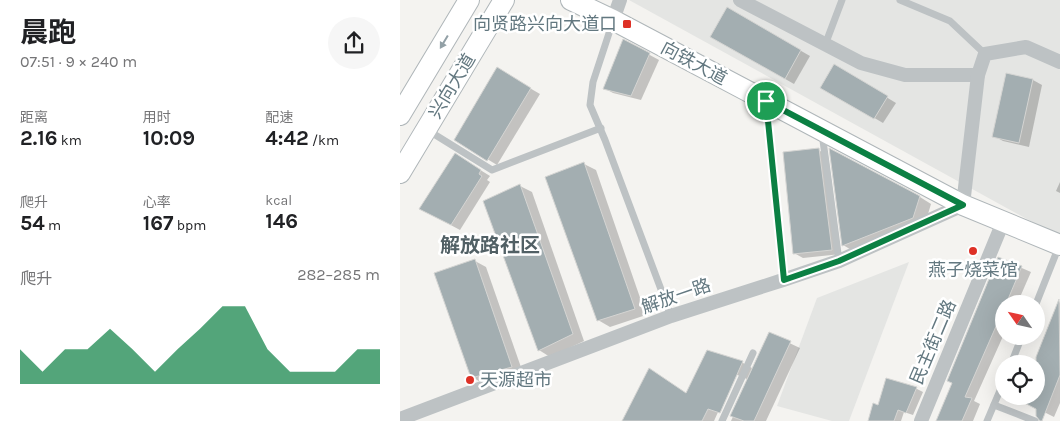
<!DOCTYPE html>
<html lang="zh">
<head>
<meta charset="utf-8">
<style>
	body { margin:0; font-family:Karla,"Noto Sans SC",sans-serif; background:#f6f6f6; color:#202124; height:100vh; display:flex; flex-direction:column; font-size:19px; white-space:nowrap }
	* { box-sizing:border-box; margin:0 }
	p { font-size:16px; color:#757577 }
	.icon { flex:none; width:28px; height:28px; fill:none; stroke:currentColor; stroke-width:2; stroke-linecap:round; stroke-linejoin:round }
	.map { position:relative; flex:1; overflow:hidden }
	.sheet { display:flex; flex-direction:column; background:#fff; width:400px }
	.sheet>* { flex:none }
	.needle { width:32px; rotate:304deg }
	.buttons { position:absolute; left:595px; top:295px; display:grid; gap:10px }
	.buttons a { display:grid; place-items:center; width:50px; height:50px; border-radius:50%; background:#fff; box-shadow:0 5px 20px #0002; font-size:25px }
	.pin { position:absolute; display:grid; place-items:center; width:42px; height:42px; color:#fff; margin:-21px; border:2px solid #fff; border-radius:50%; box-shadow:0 1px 5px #0007 }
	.round { display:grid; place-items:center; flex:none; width:52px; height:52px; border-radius:26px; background:#f6f6f6 }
	.summary { display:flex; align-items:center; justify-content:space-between; height:85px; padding:0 20px }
	h1 { font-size:28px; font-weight:700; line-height:38px }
	.figures { display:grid; grid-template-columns:repeat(3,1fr); gap:8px; height:85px; padding:5px 20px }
	.figures div { display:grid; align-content:center }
	.figures b { font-size:21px; font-weight:700 }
	.figures small { font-size:14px; font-weight:400 }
	.figures p { font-size:14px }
	.chart { height:140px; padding:10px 20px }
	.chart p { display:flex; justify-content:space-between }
	.chart svg { width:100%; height:90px; margin-top:5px; fill:#0b8043; opacity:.7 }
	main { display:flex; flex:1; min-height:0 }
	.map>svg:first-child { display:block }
</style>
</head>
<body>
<main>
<section class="sheet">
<div class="summary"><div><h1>晨跑</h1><p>07:51 · 9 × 240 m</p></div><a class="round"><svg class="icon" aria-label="share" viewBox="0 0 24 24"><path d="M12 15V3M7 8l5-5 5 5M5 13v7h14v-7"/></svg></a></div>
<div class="figures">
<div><p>距离</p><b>2.16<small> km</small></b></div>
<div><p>用时</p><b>10:09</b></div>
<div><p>配速</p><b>4:42<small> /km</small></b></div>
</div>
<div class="figures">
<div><p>爬升</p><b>54<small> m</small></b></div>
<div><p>心率</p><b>167<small> bpm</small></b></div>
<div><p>kcal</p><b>146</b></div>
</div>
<div class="chart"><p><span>爬升</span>282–285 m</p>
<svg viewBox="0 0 160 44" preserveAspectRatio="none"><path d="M0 44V27L10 38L20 27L30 27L40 17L50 27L60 38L70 27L80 17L90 6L100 6L110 27L120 38L130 38L140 38L150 27L160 27V44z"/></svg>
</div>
</section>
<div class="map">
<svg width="660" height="421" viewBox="0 0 660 421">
	<rect width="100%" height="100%" fill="#f4f3f0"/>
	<g fill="#e4e5e3">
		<path d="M229,0H660V234L634,223Z"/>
		<path d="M509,262L449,421H432L377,406L417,298Z"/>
	</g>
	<g fill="#0003">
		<path d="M328,9L410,56L394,84L312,37Z"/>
		<path d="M224,41L259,60L241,100L213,93L204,88Z"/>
		<path d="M435,66L496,103L483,123L422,87Z"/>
		<path d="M97,69L140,94L97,165L56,140Z"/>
		<path d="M633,80L642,85L629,147L603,141L594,136Z"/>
		<path d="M418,150L428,155L441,254L403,258L394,253Z"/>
		<path d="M56,155L90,176L87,180L90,182L60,230L30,214Z"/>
		<path d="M184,164L196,170L246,315L210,327L198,320Z"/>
		<path d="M660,182V193L656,191Z"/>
		<path d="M120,186L132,192L184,341L150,357L139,350Z"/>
		<path d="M520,197L531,204L525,224L455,252L443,245Z"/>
		<path d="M599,258L631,272L617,304H604V334L574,401L580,404L573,421H538L553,384Z"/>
		<path d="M75,261L86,267L123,373L84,384L72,377Z"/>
		<path d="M660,301V403L654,417L630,405L636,396V364H635Z"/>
		<path d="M370,334L400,348L366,421H331Z"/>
		<path d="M307,351L343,363L352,368L347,379L335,374L314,421H223L287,394Z"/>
		<path d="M487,380L517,389L523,392L513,415L504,412L501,421H470L479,406Z"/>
	</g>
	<g fill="#a3aeb1" stroke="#d5d5d3">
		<path d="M327,7L401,50L385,79L310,37Z"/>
		<path d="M223,39L250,53L231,96L203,89Z"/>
		<path d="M434,64L488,96L474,119L420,88Z"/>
		<path d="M97,67L131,88L87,161L54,140Z"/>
		<path d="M606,73L633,79L619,143L592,137Z"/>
		<path d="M419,148L432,250L393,254L383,152Z"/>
		<path d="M429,148L520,196L513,218L442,246Z"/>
		<path d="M55,153L81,170L79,174L82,176L51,225L19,209Z"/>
		<path d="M184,162L235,309L197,321L145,177Z"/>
		<path d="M120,184L173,334L138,351L83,201Z"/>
		<path d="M598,257L622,266L606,304H604V308L565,397L572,398L562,421H536L552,383L547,381Z"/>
		<path d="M75,259L112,367L71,378L34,273Z"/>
		<path d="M659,299L660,375L642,421H640L636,416V409L611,396H636V357Z"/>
		<path d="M369,332L391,341L354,421H344L330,416Z"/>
		<path d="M307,350L343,361L320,413L308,409L302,421H222L249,368L286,393Z"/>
		<path d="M486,378L517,387L506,413L498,410L494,421H468L473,403L478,405Z"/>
	</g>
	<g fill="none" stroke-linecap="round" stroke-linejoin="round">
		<g stroke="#afb6b9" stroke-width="22">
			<g id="secondary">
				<path d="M171,0L213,20L563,205L660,245"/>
				<path d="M0,115L69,0"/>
				<path d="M0,173L104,0"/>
			</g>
		</g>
		<g stroke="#bdc2c4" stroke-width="7">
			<path d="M500,0L550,21L585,54"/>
			<path d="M213,21L193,82L190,105L205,140L271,316"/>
			<path d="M425,45L442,0"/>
			<path d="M367,104L383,280"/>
			<path d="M29,131L92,170L201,128"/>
			<path d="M422,133L439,261"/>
			<path d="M636,304L659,246"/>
			<path d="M611,364L622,336"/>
			<path d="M594,405L635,421"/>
			<path d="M322,421L353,353"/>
			<path d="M587,421L604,381"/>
		</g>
		<g stroke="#bdc2c4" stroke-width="14">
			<path d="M340,0L461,63L505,75H578"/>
			<path d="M213,20L220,0"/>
			<path d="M0,419L271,316L383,280L439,261L563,205L578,75L585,54L626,47L660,62"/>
			<path d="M521,421L603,222"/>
		</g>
		<use href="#secondary" stroke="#fff" stroke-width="20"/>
	</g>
	<defs><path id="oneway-solid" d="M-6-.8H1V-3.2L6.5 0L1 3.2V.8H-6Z" transform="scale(1.25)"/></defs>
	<use fill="#92a0a6" href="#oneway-solid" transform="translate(44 42) rotate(121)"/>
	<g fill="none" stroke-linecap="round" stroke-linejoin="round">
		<g stroke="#fff" stroke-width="10">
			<path id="route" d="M366,101L563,205L439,261L384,280Z"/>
		</g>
		<use href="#route" stroke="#0b8043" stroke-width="6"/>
	</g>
	<g fill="#de3126" stroke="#fff" stroke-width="2">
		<rect x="222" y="19" width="10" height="10" rx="2.5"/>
		<circle cx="573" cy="251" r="5"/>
		<circle cx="70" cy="380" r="5"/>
	</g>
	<g text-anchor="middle" stroke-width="5" stroke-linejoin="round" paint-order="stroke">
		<g font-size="18" fill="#637880" stroke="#fff" text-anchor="end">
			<text x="217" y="30">向贤路兴向大道口</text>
			<text x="573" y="276" text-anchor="middle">燕子烧菜馆</text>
			<text x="80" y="386" text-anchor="start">天源超市</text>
		</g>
		<g font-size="18" fill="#637880" stroke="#fff">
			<text transform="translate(294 63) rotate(28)" y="6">向铁大道</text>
			<text transform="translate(52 86) rotate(-59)" y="6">兴向大道</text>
			<text transform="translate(276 296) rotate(-19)" y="6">解放一路</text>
			<text transform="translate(533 342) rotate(-67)" y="6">民主街二路</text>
		</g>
		<g font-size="20" font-weight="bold" fill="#516065" stroke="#fff">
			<text x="90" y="252">解放路社区</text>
		</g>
	</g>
</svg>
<div class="buttons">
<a><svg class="needle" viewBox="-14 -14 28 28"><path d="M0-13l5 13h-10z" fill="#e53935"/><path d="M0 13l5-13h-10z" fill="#757577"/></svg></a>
<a><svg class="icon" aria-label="locate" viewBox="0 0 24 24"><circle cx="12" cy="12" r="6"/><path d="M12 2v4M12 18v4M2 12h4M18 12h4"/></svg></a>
</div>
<div class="pin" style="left:366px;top:101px;background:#1e9e55"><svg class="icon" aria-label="arrive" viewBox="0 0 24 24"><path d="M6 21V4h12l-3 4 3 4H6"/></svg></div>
</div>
</main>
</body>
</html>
